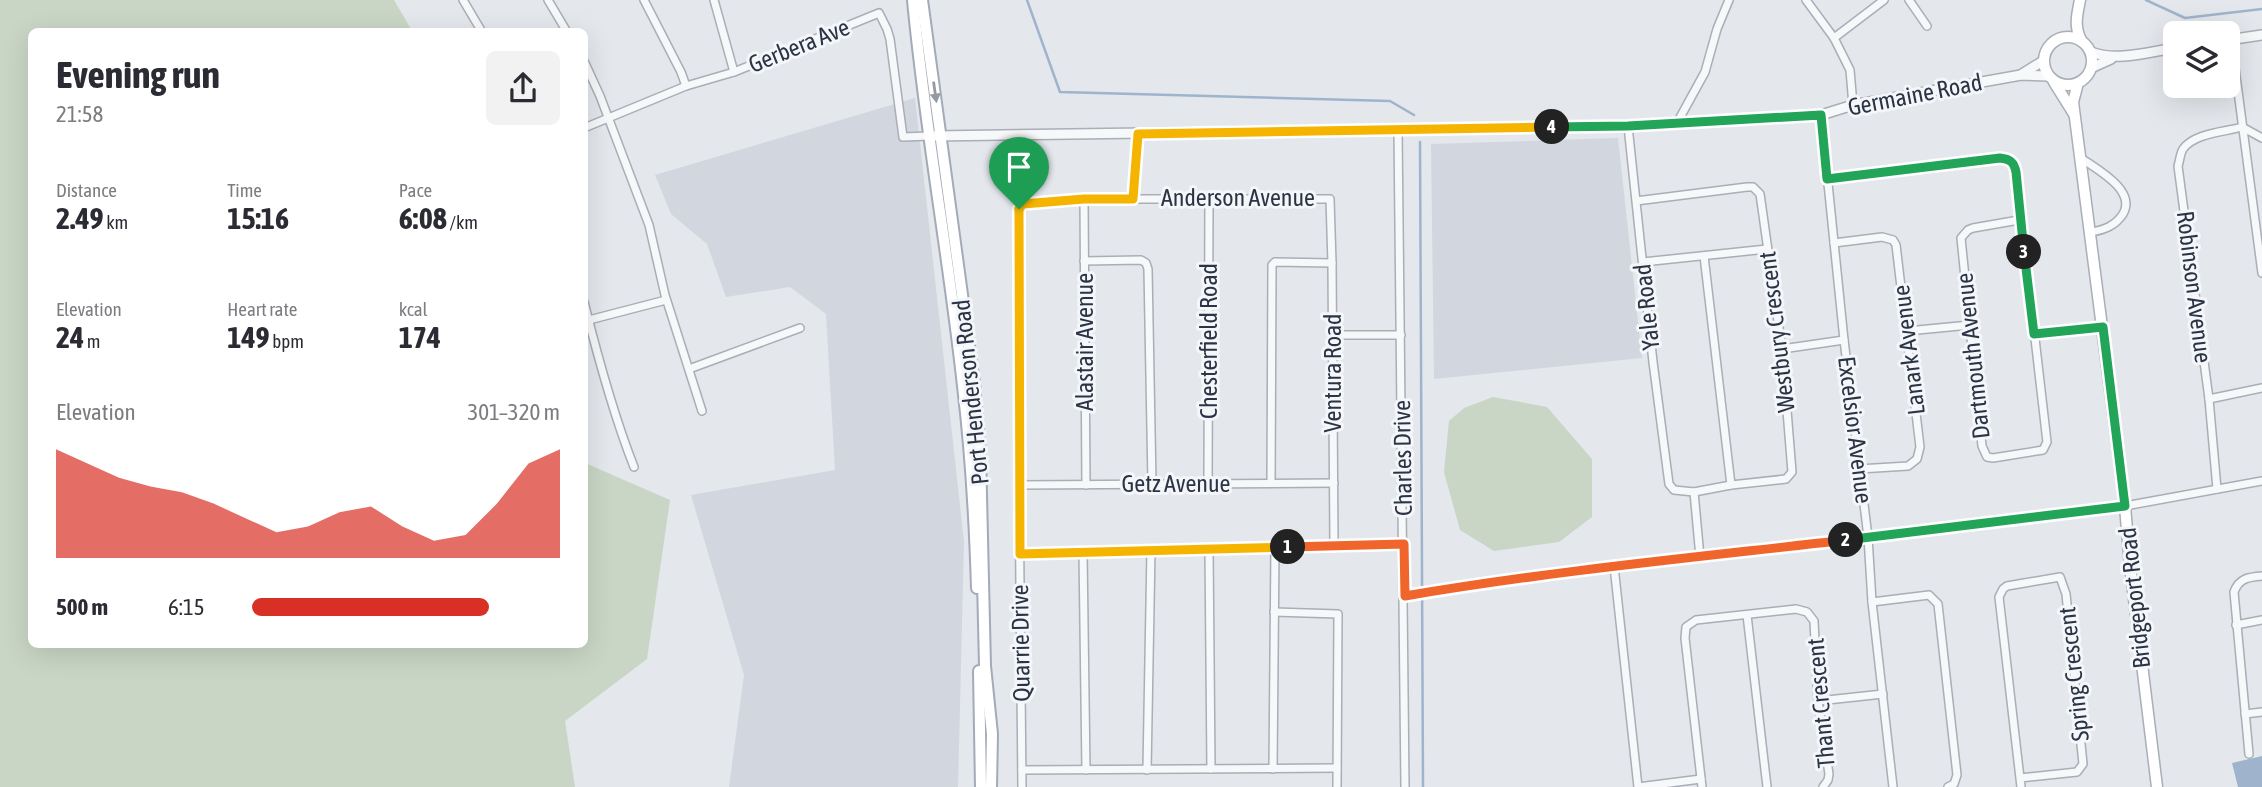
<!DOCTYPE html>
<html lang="en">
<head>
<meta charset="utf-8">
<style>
	body { margin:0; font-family:"Asap Condensed",sans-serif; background:#f2f2f3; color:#2b2b33; height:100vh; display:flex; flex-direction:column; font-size:26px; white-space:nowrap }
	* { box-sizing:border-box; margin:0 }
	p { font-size:23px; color:#7c7c81 }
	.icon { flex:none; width:38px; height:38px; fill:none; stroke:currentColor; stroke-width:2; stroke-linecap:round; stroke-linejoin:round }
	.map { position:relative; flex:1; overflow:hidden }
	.details { position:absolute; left:28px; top:28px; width:560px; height:620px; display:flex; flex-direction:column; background:#fff; border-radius:10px; box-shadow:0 7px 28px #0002 }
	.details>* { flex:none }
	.buttons { position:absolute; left:2163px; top:21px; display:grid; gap:14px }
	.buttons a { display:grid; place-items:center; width:77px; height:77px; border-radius:10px; background:#fff; box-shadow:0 7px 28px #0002; font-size:35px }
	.pin { position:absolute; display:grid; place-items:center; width:60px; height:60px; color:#fff; margin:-72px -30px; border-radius:50% 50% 50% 0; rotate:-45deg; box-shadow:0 0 7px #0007 }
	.pin .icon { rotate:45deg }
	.km { position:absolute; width:35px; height:35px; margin:-18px; border-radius:50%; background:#222; color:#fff; font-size:19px; line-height:35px; text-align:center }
	.round { display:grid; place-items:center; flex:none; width:74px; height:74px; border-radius:10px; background:#f2f2f3 }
	.head { display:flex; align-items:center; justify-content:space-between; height:119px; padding:0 28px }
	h1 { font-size:38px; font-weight:700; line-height:52px }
	.stats { display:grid; grid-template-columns:repeat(3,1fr); gap:10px; height:119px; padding:7px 28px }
	.stats div { display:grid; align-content:center }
	.stats b { font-size:30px; font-weight:700 }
	.stats small { font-size:19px; font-weight:400 }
	.stats p { font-size:19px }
	.chart { height:196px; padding:14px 28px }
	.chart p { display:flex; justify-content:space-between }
	.chart svg { width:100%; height:126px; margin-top:7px; fill:#d93025; opacity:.7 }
	ul { padding:0 28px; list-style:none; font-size:23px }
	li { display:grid; grid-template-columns:112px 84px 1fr; align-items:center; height:52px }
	li i { height:18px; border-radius:9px; background:#d93025 }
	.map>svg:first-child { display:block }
</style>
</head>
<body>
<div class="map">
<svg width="2262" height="787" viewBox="0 0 2262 787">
	<rect width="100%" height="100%" fill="#e4e7ec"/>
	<g fill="#d2d6de">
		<path d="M915,98L964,542L958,787H729L744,675L691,495L835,470L826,314L790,287L726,297L707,244L671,214L655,175Z"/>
		<path d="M1618,138L1642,358L1434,379L1431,144Z"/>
	</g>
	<g fill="#c9d6c5">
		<path d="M0,0H394L412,31L32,32V644H584L585,463L670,500L647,659L565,721L575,787H0Z"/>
		<path d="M1493,397L1547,407L1592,459V517L1559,542L1494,551L1460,530L1444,472L1449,421L1464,408Z"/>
	</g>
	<path fill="#9fb4cc" d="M2262,756V787H2238L2232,763Z"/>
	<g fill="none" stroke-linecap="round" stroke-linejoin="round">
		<g stroke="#9fb4cc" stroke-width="2.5">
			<path d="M1027,0L1060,92L1390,101L1414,115"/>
			<path d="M2146,0L2185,18L2262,9"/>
			<path d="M1420,142L1423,787"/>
		</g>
		<g stroke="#a9aeb7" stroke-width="10">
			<g id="minor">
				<path d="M463,0L482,32"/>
				<path d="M548,0L567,32"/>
				<path d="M644,0L681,72L686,86"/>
				<path d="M714,0L734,72"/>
				<path d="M1806,0L1834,38L1850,70L1853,105"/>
				<path d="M1909,0L1927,26"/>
				<path d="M1834,38L1884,0"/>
				<path d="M584,61L600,96L649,225L665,295L702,411"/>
				<path d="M2234,61L2262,273"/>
				<path d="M1821,115L1844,340L1868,537L1872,602L1893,787"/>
				<path d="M1677,123L1705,72L1717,29L1729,0"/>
				<path d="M1628,126L1653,362L1669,484L1674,490L1694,492L1731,485L1786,479L1792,472L1782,349L1760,194L1753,187H1747L1636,201"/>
				<path d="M584,128L686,86L734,72L879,13L887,29L890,39L903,137L929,136"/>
				<path d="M1398,130L1405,787"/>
				<path d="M2081,158C2096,169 2137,190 2123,214C2115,226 2104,230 2091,232"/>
				<path d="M1827,179L2000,158L2011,161L2015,166L2047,442L2043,450L1993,458L1987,457L1982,446L1961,238L1968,230L1973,228L2019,220"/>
				<path d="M1084,199L1086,485"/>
				<path d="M1133,199L1137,134"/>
				<path d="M1834,243L1882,237L1893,240L1896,245L1920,447L1917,459L1908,466L1859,469"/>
				<path d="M1704,256L1731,485"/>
				<path d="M1084,261L1141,260L1146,263L1148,269L1152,484"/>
				<path d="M1643,262L1767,249"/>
				<path d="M584,302C598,358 613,414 634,467"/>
				<path d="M589,320L666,300"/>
				<path d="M1907,331L1970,325"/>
				<path d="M2034,334L2103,327"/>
				<path d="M1333,335H1401"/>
				<path d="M1782,349L1844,340"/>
				<path d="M689,369L800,328"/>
				<path d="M2209,399L2262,388"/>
				<path d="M1271,483L1272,265L1275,262L1332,263"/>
				<path d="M1208,484L1209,198"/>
				<path d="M1019,485L1334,483"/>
				<path d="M2217,489L2209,399L2178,166C2180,160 2180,154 2183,149C2194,133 2225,132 2242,127L2262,138"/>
				<path d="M1694,492L1700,557"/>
				<path d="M1209,549L1211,769"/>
				<path d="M1083,552L1086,770"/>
				<path d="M1020,554L1404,544"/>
				<path d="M1614,566L1638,787L1701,779"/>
				<path d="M1405,596L1446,588L1614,566L2125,506L2262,481"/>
				<path d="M1872,602L1929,595L1938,604L1957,775L1954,784L1948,787"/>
				<path d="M1274,612L1338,614L1337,787"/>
				<path d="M1747,615L1767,787"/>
				<path d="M2236,625L2262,620"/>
				<path d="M1818,701L1883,694"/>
				<path d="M2245,714L2262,712"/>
				<path d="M2249,754L2234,592C2239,578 2249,577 2262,576"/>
				<path d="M1273,769L1275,547"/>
				<path d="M1022,770L1337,768"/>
				<path d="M1147,770L1151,550"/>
				<path d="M2020,778L2077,772L2083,764L2066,594L2060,577L2007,586L2003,589L1999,597L2021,787"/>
				<path d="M1022,787L1019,485V209L1022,204L1084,199H1330L1332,263L1334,546"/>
				<path d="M1702,787L1685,638L1686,627L1696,620L1796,609L1807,612L1814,621L1818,701L1829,774L1828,780L1823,787"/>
			</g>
		</g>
		<g stroke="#a9aeb7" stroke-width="12">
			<g id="tertiary">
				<path d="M2228,40L2262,35"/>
				<path d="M2091,52C2117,62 2148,52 2175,48"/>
				<path d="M2091,68L2111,59"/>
				<path d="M2022,74L2043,61"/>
				<path d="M934,136L1628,126L1821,115L1853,105L2021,75L2049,76"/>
			</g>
		</g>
		<g stroke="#a9aeb7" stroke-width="13">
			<g id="secondary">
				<path d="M2080,0C2077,15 2074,26 2081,40"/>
				<circle cx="2068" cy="61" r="24"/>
				<path d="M2054,82L2074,114"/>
				<path d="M2078,83L2073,102L2125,506L2130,566L2157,787"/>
			</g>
		</g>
		<g stroke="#a3abb8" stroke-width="14">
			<g id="primary">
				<path d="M913,0C925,129 949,257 963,386C971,453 975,521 977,588"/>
				<path d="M922,0L974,383L980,453L985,666L992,734L991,787"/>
				<path d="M979,671L981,787"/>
			</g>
		</g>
		<use href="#minor" stroke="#f7f8fa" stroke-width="7"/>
		<use href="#tertiary" stroke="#f7f8fa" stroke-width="9"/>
		<use href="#secondary" stroke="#fff" stroke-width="10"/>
		<use href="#primary" stroke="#fff" stroke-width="10"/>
	</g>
	<defs><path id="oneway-solid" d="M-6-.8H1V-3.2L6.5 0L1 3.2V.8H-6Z" transform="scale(1.75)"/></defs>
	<use fill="#959aa2" href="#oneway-solid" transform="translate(935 92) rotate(82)"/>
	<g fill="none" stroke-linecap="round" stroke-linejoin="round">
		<g stroke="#fff" stroke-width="14">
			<path id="split-1" d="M1019,209L1020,554L1288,547"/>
		</g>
		<g stroke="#fff" stroke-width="14">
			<path id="split-2" d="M1288,547L1404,544L1405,596C1551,571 1699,557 1846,540"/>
		</g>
		<g stroke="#fff" stroke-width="14">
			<path id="split-3" d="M1846,540L2125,506L2103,327L2034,334L2024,252"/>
		</g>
		<g stroke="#fff" stroke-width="14">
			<path id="split-4" d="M1552,127L1628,126L1821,115L1827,179L2000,158C2010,159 2014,162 2016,172L2024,252"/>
		</g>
		<g stroke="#fff" stroke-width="14">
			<path id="split-5" d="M1019,209L1023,204L1084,199H1133L1138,134L1552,127"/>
		</g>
		<use href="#split-1" stroke="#f5b400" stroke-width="9"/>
		<use href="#split-2" stroke="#f0652b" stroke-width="9"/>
		<use href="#split-3" stroke="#22a559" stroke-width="9"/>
		<use href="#split-4" stroke="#22a559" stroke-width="9"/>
		<use href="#split-5" stroke="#f5b400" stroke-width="9"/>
	</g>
	<g text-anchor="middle" stroke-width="6" stroke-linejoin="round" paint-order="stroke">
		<g font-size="24" fill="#2b3445" stroke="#f4f6f9">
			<text transform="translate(799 46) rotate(-22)" y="8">Gerbera Ave</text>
			<text transform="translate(1915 95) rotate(-11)" y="8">Germaine Road</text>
			<text x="1238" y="206">Anderson Avenue</text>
			<text transform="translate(2194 287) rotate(83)" y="8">Robinson Avenue</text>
			<text transform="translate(1647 307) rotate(-96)" y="8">Yale Road</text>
			<text transform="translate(1777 332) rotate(-97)" y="8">Westbury Crescent</text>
			<text transform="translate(1209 341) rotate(-90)" y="8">Chesterfield Road</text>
			<text transform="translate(1085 342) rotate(-90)" y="8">Alastair Avenue</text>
			<text transform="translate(1909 350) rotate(-97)" y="8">Lanark Avenue</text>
			<text transform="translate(1973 356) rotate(-96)" y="8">Dartmouth Avenue</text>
			<text transform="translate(1333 373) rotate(-90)" y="8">Ventura Road</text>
			<text transform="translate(971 392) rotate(-96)" y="8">Port Henderson Road</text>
			<text transform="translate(1855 430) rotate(83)" y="8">Excelsior Avenue</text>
			<text transform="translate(1403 458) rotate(-91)" y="8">Charles Drive</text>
			<text x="1176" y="492">Getz Avenue</text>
			<text transform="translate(2135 598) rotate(-96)" y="8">Bridgeport Road</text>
			<text transform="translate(1021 643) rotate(-91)" y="8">Quarrie Drive</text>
			<text transform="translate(2074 674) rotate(-96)" y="8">Spring Crescent</text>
			<text transform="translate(1821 703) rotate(-95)" y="8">Thant Crescent</text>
		</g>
	</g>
</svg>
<div class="buttons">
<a><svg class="icon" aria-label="layers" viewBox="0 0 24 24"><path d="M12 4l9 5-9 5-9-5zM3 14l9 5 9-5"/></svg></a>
</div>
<div class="pin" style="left:1019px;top:209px;background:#1e9e55"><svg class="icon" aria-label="arrive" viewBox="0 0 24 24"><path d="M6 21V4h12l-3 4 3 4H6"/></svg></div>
<b class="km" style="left:1288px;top:547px">1</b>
<b class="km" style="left:1846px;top:540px">2</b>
<b class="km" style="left:2024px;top:252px">3</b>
<b class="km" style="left:1552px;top:127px">4</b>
<section class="details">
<div class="head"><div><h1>Evening run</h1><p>21:58</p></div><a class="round"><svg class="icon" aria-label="share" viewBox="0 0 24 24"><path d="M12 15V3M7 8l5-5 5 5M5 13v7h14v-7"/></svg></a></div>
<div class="stats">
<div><p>Distance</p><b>2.49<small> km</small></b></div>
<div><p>Time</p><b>15:16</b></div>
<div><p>Pace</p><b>6:08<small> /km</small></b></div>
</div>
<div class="stats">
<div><p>Elevation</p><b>24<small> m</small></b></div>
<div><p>Heart rate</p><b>149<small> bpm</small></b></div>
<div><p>kcal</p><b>174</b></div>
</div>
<div class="chart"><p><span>Elevation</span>301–320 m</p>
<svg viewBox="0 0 160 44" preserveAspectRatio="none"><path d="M0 44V6L10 11L20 16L30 19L40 21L50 25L60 30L70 35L80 33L90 28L100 26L110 33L120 38L130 36L140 25L150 11L160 6V44z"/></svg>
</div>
<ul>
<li><b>500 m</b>6:15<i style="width:77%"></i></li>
</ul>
</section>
</div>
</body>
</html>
